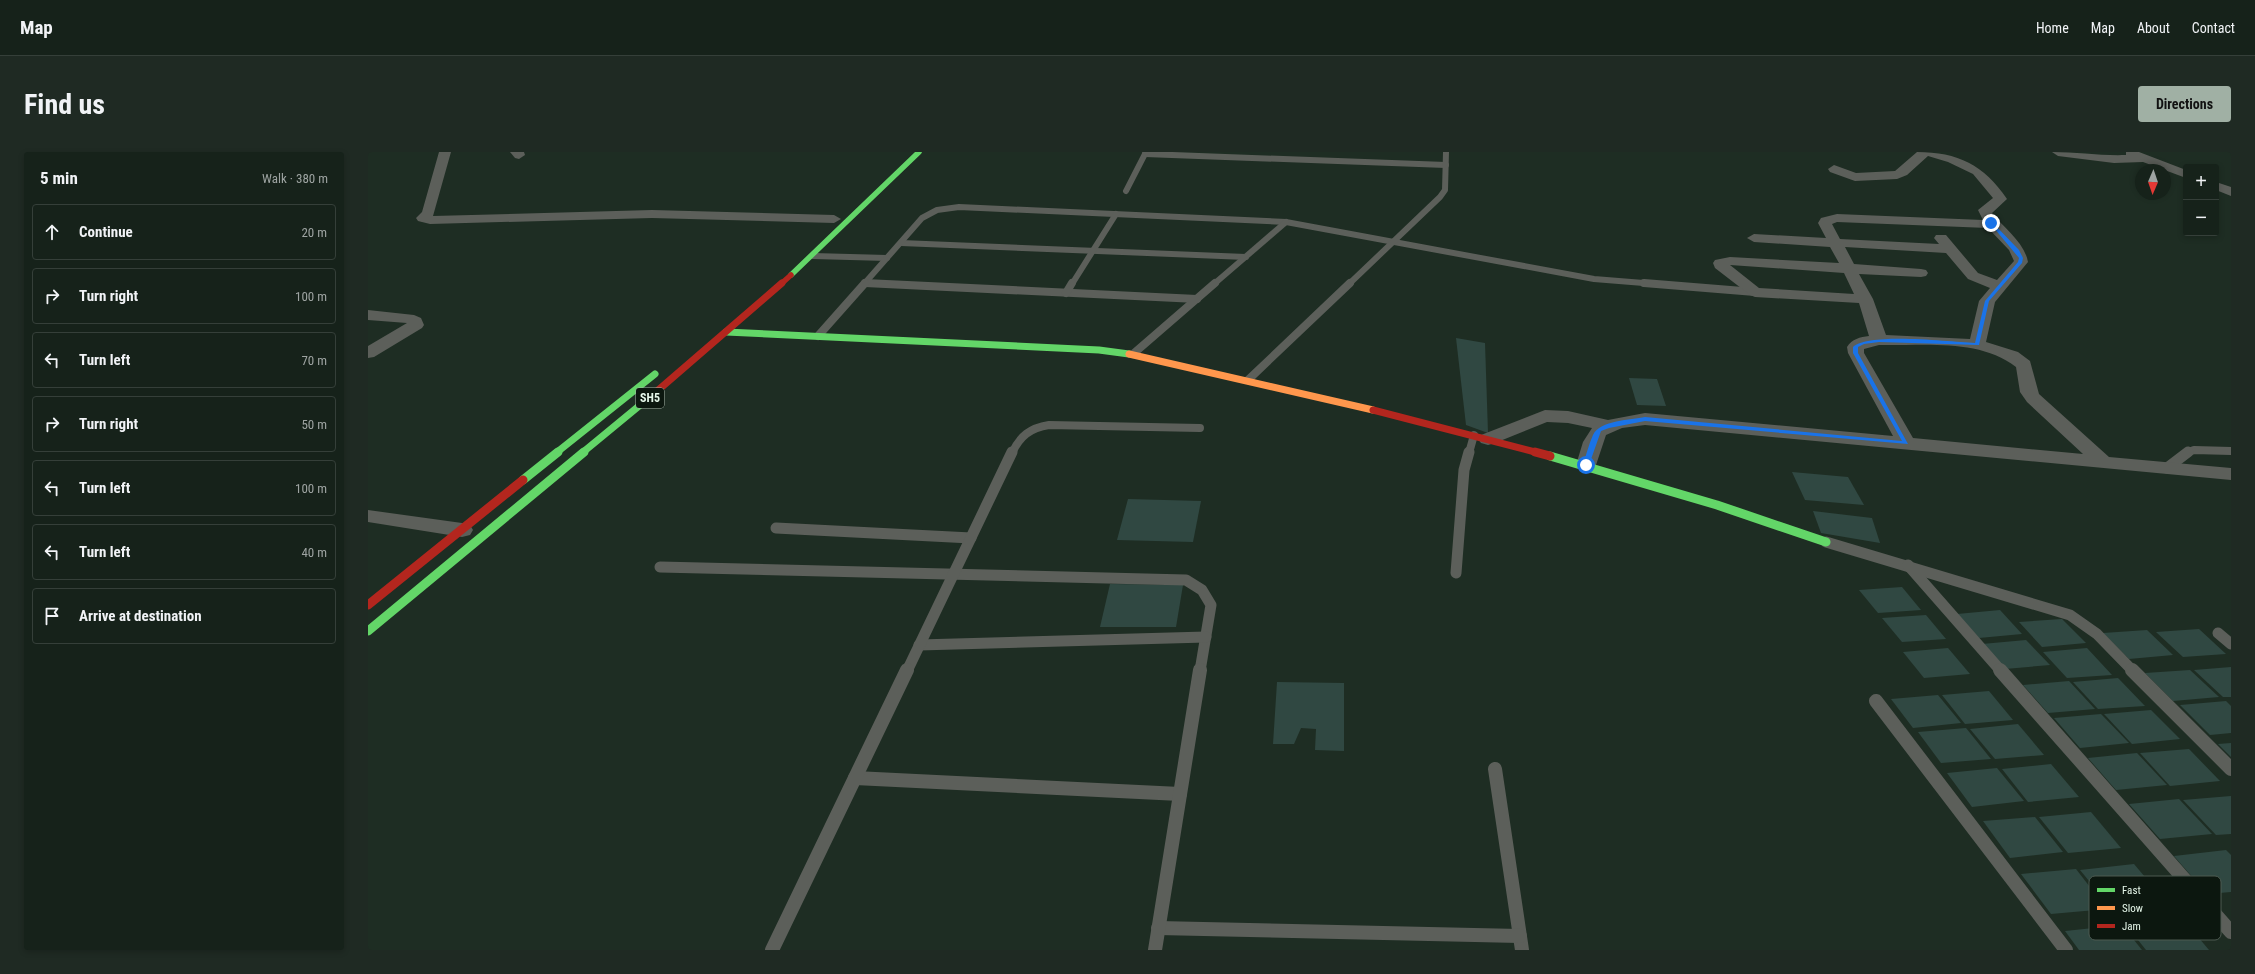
<!DOCTYPE html>
<meta charset="utf-8">
<style>
body{margin:0;font-family:"Roboto Condensed",sans-serif;background:#1f2a23;color:#f1f3f6}
.controls{position:absolute;right:12px;top:12px;display:grid;overflow:hidden;border-radius:4px;box-shadow:0 2px 6px #0003}
.controls button{width:36px;height:36px;display:grid;place-items:center;padding:0;border:0;border-bottom:1px solid #353f39;background:#16221a;color:#f1f3f6;font:20px sans-serif}
.compass{position:absolute;left:1767px;top:12px;width:36px;height:36px;border-radius:50%;background:#16221a;box-shadow:0 2px 6px #0003;rotate:182deg}
.stop{position:absolute;width:12px;height:12px;margin:-9px;border:3px solid #1a73e8;border-radius:50%;background:#fff}
.stop.end{background:#1a73e8;border-color:#fff;box-shadow:0 1px 4px #0008}
.list{margin:0;padding:0;list-style:none}
h2{display:flex;justify-content:space-between;align-items:center;height:52px;margin:0;padding:0 16px;font-size:17px}
h2 small{font-size:13px;font-weight:400;color:#9ea4a2}
.list li{display:grid;grid-template-columns:26px 1fr auto;gap:12px;align-items:center;box-sizing:border-box;height:56px;margin:0 8px 8px;padding:0 8px;border:1px solid #353f39;border-radius:4px}
.list b{display:block;font-size:15px;white-space:nowrap}
.list em{font-size:13px;font-style:normal;color:#9ea4a2}
.icon{flex:none;width:22px;height:22px;fill:none;stroke:currentColor;stroke-width:2;stroke-linecap:round;stroke-linejoin:round}
.map{position:relative;flex:none;width:1863px;height:798px;overflow:hidden;border-radius:4px}
header{display:flex;align-items:center;gap:24px;box-sizing:border-box;height:56px;padding:0 20px;background:#16221a;border-bottom:1px solid #353f39}
header strong{font-size:19px}
nav{display:flex;gap:22px;margin-inline-start:auto;font-size:14px}
.intro{display:flex;align-items:center;justify-content:space-between;box-sizing:border-box;height:96px;padding:0 24px}
h1{margin:0;font-size:28px}
.button{padding:10px 18px;border-radius:4px;background:#a0b0a4;color:#111;font-size:14px;font-weight:700}
main{display:flex;gap:24px;padding:0 24px}
aside{flex:1;background:#16221a;border-radius:4px;box-shadow:0 2px 6px #0003}
.map>svg:first-child{display:block}
.building{fill:#304842}
.lines{fill:none;stroke-linecap:round;stroke-linejoin:round}
.lane-far3{stroke:#5c5f5a;stroke-width:6}
.lane-far2{stroke:#5c5f5a;stroke-width:8}
.lane-far1{stroke:#5c5f5a;stroke-width:11}
.lane{stroke:#5c5f5a;stroke-width:14}
.street{fill:#5c5f5a;fill-rule:evenodd}
.fast-far2{stroke:#63d668;stroke-width:5.5}
.fast-far1{stroke:#63d668;stroke-width:7}
.fast{stroke:#63d668;stroke-width:9}
.slow{stroke:#ff974d;stroke-width:7}
.jam-far2{stroke:#b3261e;stroke-width:5.5}
.jam-far1{stroke:#b3261e;stroke-width:7}
.jam{stroke:#b3261e;stroke-width:9}
.route{fill:#1a73e8}
.labels{text-anchor:middle;stroke-width:3;stroke-linejoin:round;paint-order:stroke}
.shield{fill:#0c170f;stroke:#a5b4a8;stroke-width:1}
.shield-label{font-size:12px;font-weight:bold;fill:#e6f7ea}
.key{fill:#0c170f;stroke:#4d5a51;stroke-width:1}
.key-label{font-size:11px;fill:#e6f7ea}
</style>
<header>
<strong>Map</strong>
<nav><a>Home</a><a>Map</a><a>About</a><a>Contact</a></nav>
</header>
<div class="intro"><h1>Find us</h1><a class="button">Directions</a></div>
<main>
<aside>
<h2>5 min<small>Walk · 380 m</small></h2>
<ul class="list">
<li><svg class="icon" aria-label="ahead" viewBox="0 0 24 24"><path d="M12 20V5M6 11l6-6 6 6"/></svg><div><b>Continue</b></div><em>20 m</em></li>
<li><svg class="icon" aria-label="right" viewBox="0 0 24 24"><path d="M7 20v-9h11M14 6l5 5-5 5"/></svg><div><b>Turn right</b></div><em>100 m</em></li>
<li><svg class="icon" aria-label="left" viewBox="0 0 24 24"><path d="M17 20v-9H6M10 6l-5 5 5 5"/></svg><div><b>Turn left</b></div><em>70 m</em></li>
<li><svg class="icon" aria-label="right" viewBox="0 0 24 24"><path d="M7 20v-9h11M14 6l5 5-5 5"/></svg><div><b>Turn right</b></div><em>50 m</em></li>
<li><svg class="icon" aria-label="left" viewBox="0 0 24 24"><path d="M17 20v-9H6M10 6l-5 5 5 5"/></svg><div><b>Turn left</b></div><em>100 m</em></li>
<li><svg class="icon" aria-label="left" viewBox="0 0 24 24"><path d="M17 20v-9H6M10 6l-5 5 5 5"/></svg><div><b>Turn left</b></div><em>40 m</em></li>
<li><svg class="icon" aria-label="arrive" viewBox="0 0 24 24"><path d="M6 21V4h12l-3 4 3 4H6"/></svg><div><b>Arrive at destination</b></div></li>
</ul>
</aside>
<div class="map">
<svg width="1863" height="798" viewBox="0 0 1863 798">
<rect width="100%" height="100%" fill="#1e2d23"/>
<g class="building">
<path d="M1088,186l29,5 3,90 -22,-8z"/>
<path d="M1261,226l28,1 9,27 -29,-1z"/>
<path d="M1424,320l56,5 16,28 -59,-5z"/>
<path d="M760,347l73,2 -8,41 -76,-2z"/>
<path d="M1445,359l59,7 8,25 -59,-10z"/>
<path d="M742,432l73,1 -7,42h-76z"/>
<path d="M1534,435l19,23 -43,3 -19,-23z"/>
<path d="M1632,458l22,24 -43,4 -22,-24z"/>
<path d="M1558,463l20,24 -44,3 -20,-24z"/>
<path d="M1694,467l24,24 -44,4 -23,-25z"/>
<path d="M1831,477l27,25 -43,3 -27,-25z"/>
<path d="M1779,478l26,25 -44,4 -26,-26z"/>
<path d="M1658,488l24,25 -45,4 -23,-25z"/>
<path d="M1580,496l22,26 -46,4 -21,-26z"/>
<path d="M1719,496l25,27 -45,3 -24,-26z"/>
<path d="M1863,515v30h-8l-29,-27z"/>
<path d="M1822,518l29,27 -46,4 -28,-28z"/>
<path d="M1750,526l27,28 -47,3 -25,-27z"/>
<path d="M1701,529l26,28 -47,4 -25,-28z"/>
<path d="M909,530l67,1v68l-29,-1 1,-21 -15,-1 -7,16h-21z"/>
<path d="M1621,539l24,29 -48,4 -23,-29z"/>
<path d="M1570,543l23,28 -48,5 -22,-29z"/>
<path d="M1858,549l5,5v27l-21,2 -30,-30z"/>
<path d="M1783,558l29,29 -48,5 -28,-30z"/>
<path d="M1733,562l28,29 -49,5 -26,-30z"/>
<path d="M1650,572l26,31 -49,4 -25,-30z"/>
<path d="M1598,576l25,31 -50,4 -23,-31z"/>
<path d="M1863,591v14l-13,-13z"/>
<path d="M1821,597l31,32 -50,5 -30,-33z"/>
<path d="M1769,601l30,32 -51,5 -28,-32z"/>
<path d="M1683,612l28,33 -51,5 -26,-33z"/>
<path d="M1629,616l27,33 -52,6 -25,-34z"/>
<path d="M1863,644v38l-15,1 -33,-35z"/>
<path d="M1811,647l33,35 -52,5 -31,-35z"/>
<path d="M1723,660l30,36 -53,5 -29,-36z"/>
<path d="M1667,665l28,35 -53,6 -27,-37z"/>
<path d="M1858,698l5,5v37l-24,2 -33,-38z"/>
<path d="M1766,712l33,39 -55,6 -32,-39z"/>
<path d="M1708,717l31,40 -56,5 -30,-40z"/>
<path d="M1815,767l26,31h-63l-20,-25z"/>
<path d="M1754,773l20,25h-63l-14,-19z"/>
</g>
<g class="lines">
<g class="lane-far3">
<path d="M777,2l301,11"/>
<path d="M758,39l20,-39"/>
<path d="M533,91l345,14"/>
<path d="M445,104l74,2"/>
<path d="M497,131l21,1"/>
<path d="M496,132l58,-66 15,-8 22,-3 327,15 308,57 62,5"/>
<path d="M704,132l44,-70"/>
<path d="M846,132l72,-62"/>
<path d="M981,132l91,-87 5,-7 1,-38"/>
</g>
<g class="lane-far2">
<path d="M497,131l332,16"/>
<path d="M1276,131l111,9"/>
<path d="M698,141l6,-10"/>
<path d="M450,184l47,-53"/>
<path d="M765,202l82,-71"/>
<path d="M880,228l102,-97"/>
<path d="M644,301c8,-17 18,-25 37,-28l151,3"/>
<path d="M1101,301l5,-18"/>
<path d="M1818,301l8,-3 37,1"/>
</g>
<g class="lane-far1">
<path d="M1799,316l21,-16"/>
<path d="M408,376l195,10"/>
<path d="M1458,390l244,73 27,19 36,37"/>
<path d="M1540,413l93,106"/>
<path d="M292,415l526,13 16,10 9,15 -11,66"/>
<path d="M1088,421l8,-103 5,-18"/>
<path d="M1850,481l13,11"/>
<path d="M551,493l287,-8"/>
<path d="M539,519l105,-219"/>
</g>
<g class="lane">
<path d="M1632,518l231,262"/>
<path d="M1764,518l99,99"/>
<path d="M1508,549l190,249"/>
<path d="M1127,617l27,181"/>
<path d="M487,626l325,16"/>
<path d="M790,776l362,8"/>
<path d="M404,798l135,-280"/>
<path d="M787,798l45,-280"/>
</g>
<g class="street">
<path d="M71,0h12l-18,64 219,-6 182,5 7,4 -7,4 -182,-5 -222,6 -12,-3 -2,-3 6,-6z"/>
<path d="M142,0h14l1,3 -6,4 -4,-1z"/>
<path d="M1549,0c41,0 67,13 90,47l-15,14c11,14 33,30 36,49l-33,40 -9,40 32,10 12,9 9,33 70,63 122,11v12l-586,-55 -23,3 -16,7 -10,30 -3,4 -7,2 -7,-2 -3,-4 7,-23 9,-14 -24,-5 -21,-1 -52,21 -7,2 -7,-2 -3,-4 3,-4 64,-25 23,1 40,9 37,-7 248,23 -45,-83 -1,-6c5,-8 13,-10 22,-11l-10,-33 -104,-6 -5,-2 -35,-27 -2,-5 2,-3 15,-3 109,6 -9,-16 -76,-5 -7,-4 7,-4 72,4 -8,-15 3,-5 16,-4 146,6 -5,-10 15,-12 -20,-24 -25,-12 -20,-6 -21,19 -10,4 -42,2 -25,-9 -2,-3 6,-4 22,8 39,-2zM1469,70l151,6 21,22 5,11 -17,19 -19,-7 -32,-38h-10l-2,3 5,6 -99,-5 -8,-15zM1477,95l101,6 22,26 22,9 -11,13 -9,38 -84,-4 -13,-36 -14,-25 62,3 5,-1 2,-3 -2,-3 -5,-1 -67,-5zM1362,113l114,8 10,21 -95,-6zM1511,193c44,1 100,-7 137,22l4,25 7,10 56,52 -170,-16 -49,-85v-4z"/>
<path d="M1684,0c25,0 50,4 74,3v-3h13l47,18v8l-43,-16 -29,1 -56,-7z"/>
<path d="M1848,30l15,5v9l-15,-6z"/>
<path d="M0,158l46,5 7,3 3,7 -2,3 -48,29 -6,1v-12l39,-23 -39,-3z"/>
<path d="M0,358l94,13 8,2 3,5 -3,5 -8,2 -94,-15z"/>
</g>
<path class="fast-far2" d="M423,123l128,-123"/>
<g class="fast-far1">
<path d="M358,180l373,18 30,4"/>
<path d="M188,301l99,-79"/>
<path d="M214,301l74,-61"/>
</g>
<g class="fast">
<path d="M1182,304l167,49 109,37"/>
<path d="M155,328l35,-28"/>
<path d="M0,479l216,-179"/>
</g>
<path class="slow" d="M761,202l244,56"/>
<path class="jam-far2" d="M413,132l10,-9"/>
<g class="jam-far1">
<path d="M288,240l126,-109"/>
<path d="M1005,258l166,43"/>
</g>
<g class="jam">
<path d="M1167,300l15,4"/>
<path d="M0,453l155,-125"/>
</g>
</g>
<path class="route" d="M1621,70h3l27,28 4,8 -1,5 -33,38 -10,44 -100,-3 -15,2 -6,3v6l50,91 -263,-23 -36,7 -8,3 -12,34 -3,2 -3,-2c3,-10 6,-21 10,-30 7,-15 38,-15 52,-18l257,24 -49,-88v-6c17,-15 97,-5 122,-4l10,-42 33,-39 1,-4z"/>
<g class="labels">
<rect class="shield" x="268" y="236" width="28" height="20" rx="3"/>
<g class="shield-label">
<text x="282" y="250">SH5</text>
</g>
</g>
<rect x="1721" y="724" width="132" height="64" rx="6" class="key"/>
<rect x="1729" y="736" width="18" height="4" fill="#63d668"/>
<rect x="1729" y="754" width="18" height="4" fill="#ff974d"/>
<rect x="1729" y="772" width="18" height="4" fill="#b3261e"/>
<g class="key-label">
<text x="1754" y="742">Fast</text>
<text x="1754" y="760">Slow</text>
<text x="1754" y="778">Jam</text>
</g>
</svg>
<div class="controls">
<button>+</button>
<button>−</button>
</div>
<svg class="compass" viewBox="-18 -18 36 36"><path d="M0-13l5 13h-10z" fill="#e53935"/><path d="M0 13l5-13h-10z" fill="#9ea4a2"/></svg>
<div class="stop" style="left:1218px;top:313px"></div>
<div class="stop end" style="left:1623px;top:71px"></div>
</div>
</main>
